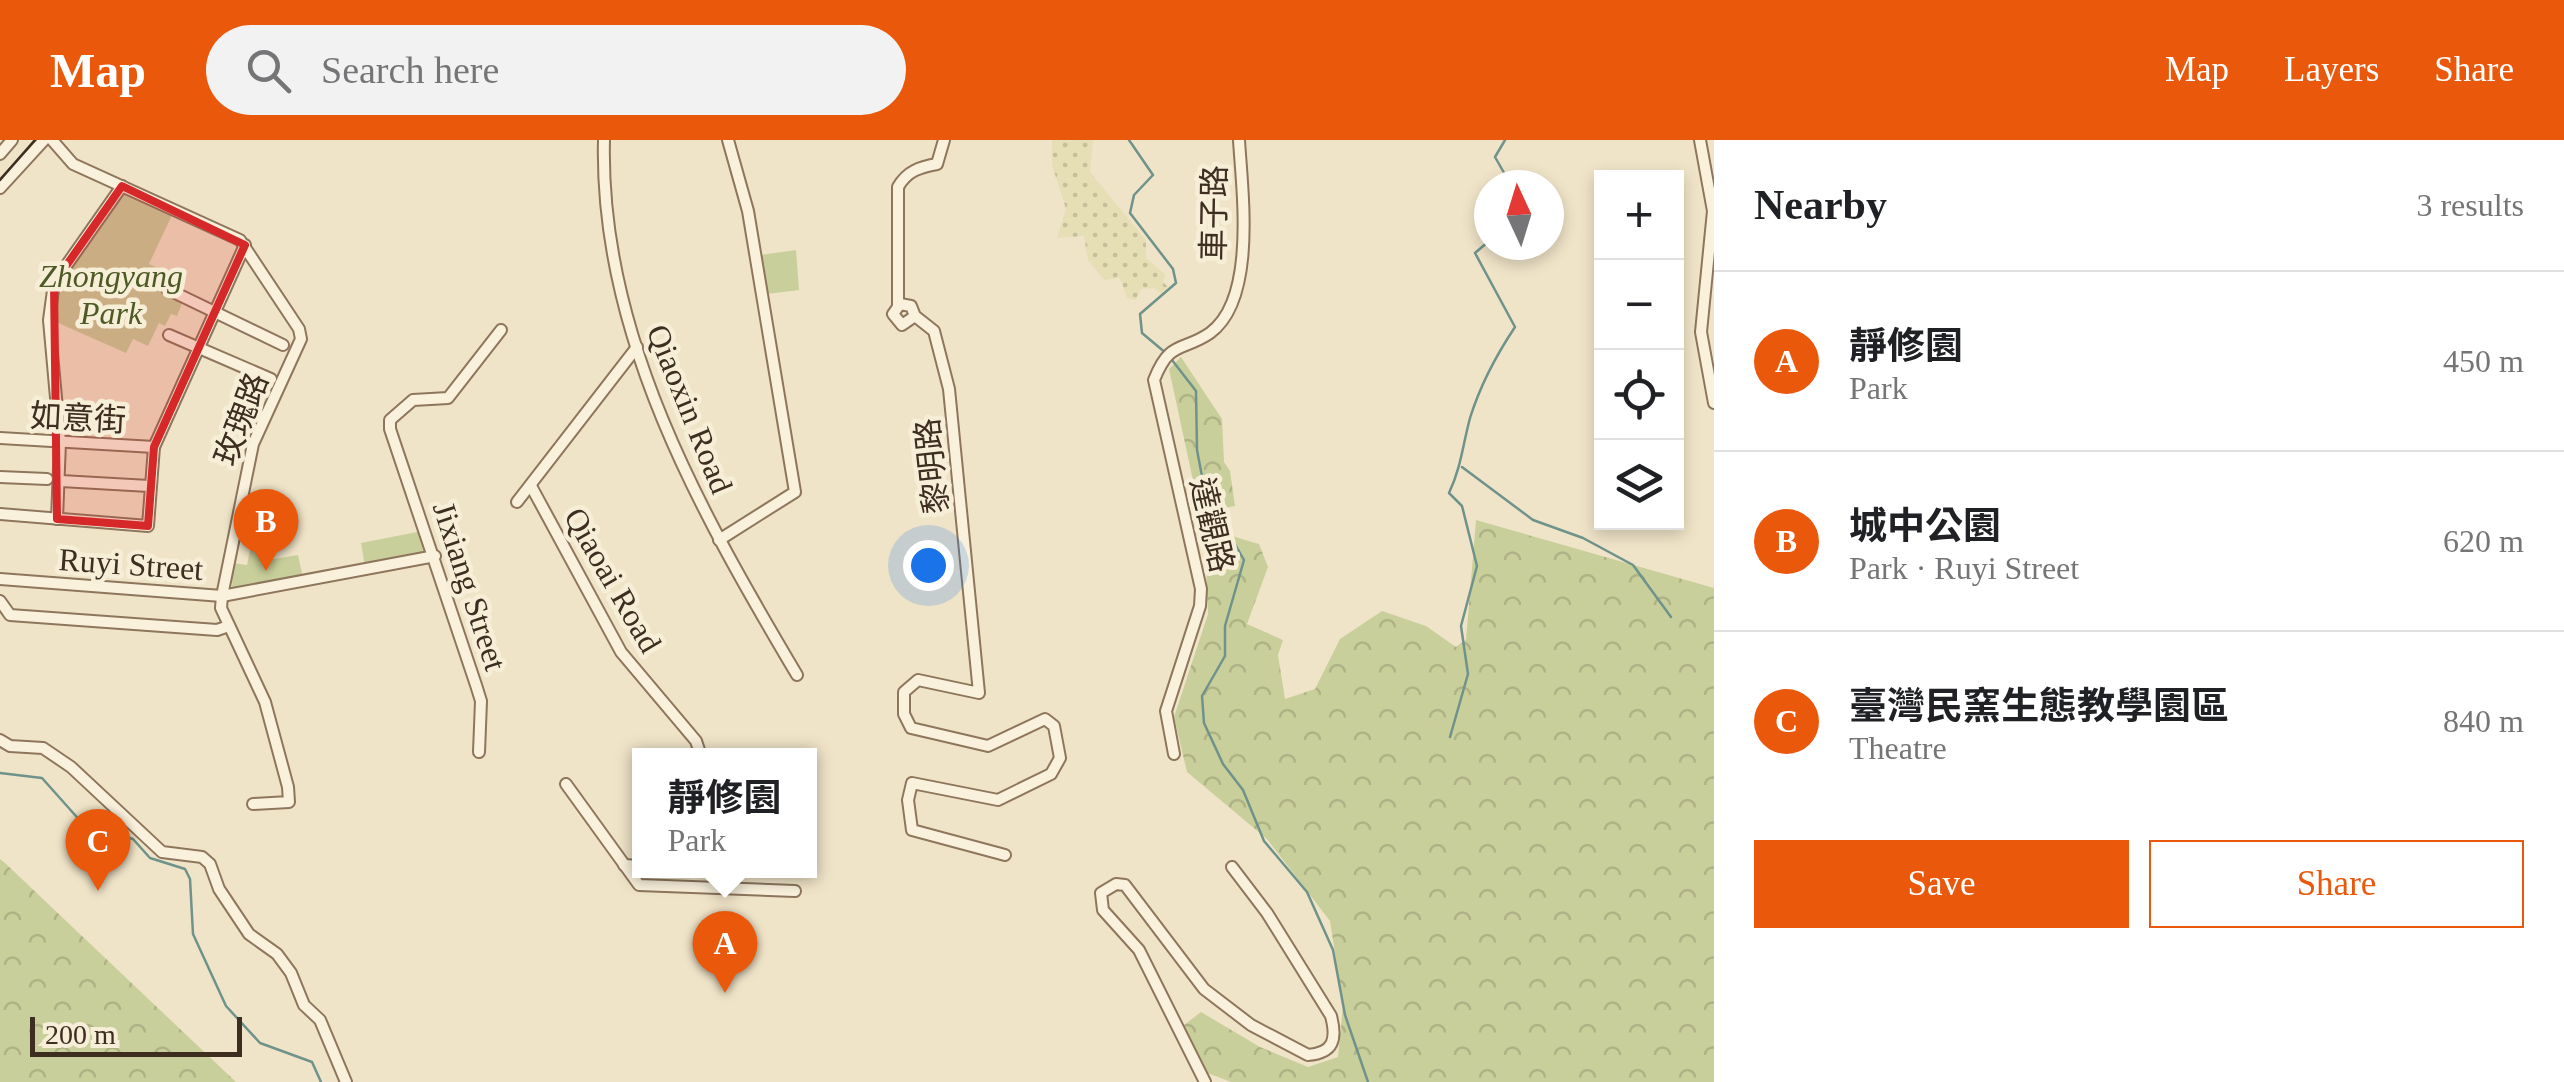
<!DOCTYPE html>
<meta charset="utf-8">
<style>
body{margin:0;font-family:"Times New Roman","Noto Sans TC",serif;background:#f2f2f2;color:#202124}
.controls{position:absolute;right:30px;top:30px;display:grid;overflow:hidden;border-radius:0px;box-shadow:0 5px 15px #0003}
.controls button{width:90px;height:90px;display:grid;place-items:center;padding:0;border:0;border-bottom:2px solid #e0e0e0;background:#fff;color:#202124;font:50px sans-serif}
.compass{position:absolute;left:1474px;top:30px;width:90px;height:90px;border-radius:50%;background:#fff;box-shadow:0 5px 15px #0003;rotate:356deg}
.scale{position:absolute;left:30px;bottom:25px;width:212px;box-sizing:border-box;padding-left:10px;border:5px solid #3d2e20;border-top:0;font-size:28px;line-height:35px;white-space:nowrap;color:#3d2e20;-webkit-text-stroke:8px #f7eed8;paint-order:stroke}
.you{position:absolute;left:928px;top:425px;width:35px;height:35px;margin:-25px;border:8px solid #fff;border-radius:50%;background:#1a73e8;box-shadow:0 0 0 15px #1a73e833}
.badge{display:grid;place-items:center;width:65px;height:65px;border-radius:50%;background:#ea580c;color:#fff;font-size:32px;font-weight:700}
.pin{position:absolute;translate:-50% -82px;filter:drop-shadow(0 2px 5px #0008)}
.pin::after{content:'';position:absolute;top:52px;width:35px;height:30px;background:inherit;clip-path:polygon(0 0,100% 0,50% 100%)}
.popup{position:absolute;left:632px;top:608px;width:185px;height:130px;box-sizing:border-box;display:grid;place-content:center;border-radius:0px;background:#fff;filter:drop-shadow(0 2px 8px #0005);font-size:32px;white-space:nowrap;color:#757577}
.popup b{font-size:38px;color:#202124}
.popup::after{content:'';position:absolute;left:50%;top:100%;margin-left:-20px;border:20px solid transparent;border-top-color:#fff}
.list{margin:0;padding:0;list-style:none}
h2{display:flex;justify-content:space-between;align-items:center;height:130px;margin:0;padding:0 40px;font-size:42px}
h2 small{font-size:32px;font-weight:400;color:#757577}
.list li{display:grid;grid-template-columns:65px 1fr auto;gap:30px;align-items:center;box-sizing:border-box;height:180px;padding:0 40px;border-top:2px solid #e0e0e0}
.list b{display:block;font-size:38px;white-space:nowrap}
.list p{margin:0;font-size:32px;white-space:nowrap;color:#757577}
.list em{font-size:32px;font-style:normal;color:#757577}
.actions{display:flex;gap:20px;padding:30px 40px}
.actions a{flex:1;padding:22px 0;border:2px solid #ea580c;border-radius:0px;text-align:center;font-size:35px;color:#ea580c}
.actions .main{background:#ea580c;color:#fff}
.icon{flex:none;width:55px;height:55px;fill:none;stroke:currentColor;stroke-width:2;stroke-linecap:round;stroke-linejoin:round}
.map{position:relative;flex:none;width:1714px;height:942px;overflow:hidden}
header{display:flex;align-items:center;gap:60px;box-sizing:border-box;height:140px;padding:0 50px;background:#ea580c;color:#fff}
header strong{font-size:48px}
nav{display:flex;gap:55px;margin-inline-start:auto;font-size:35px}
.search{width:700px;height:90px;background:#f2f2f2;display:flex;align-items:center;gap:25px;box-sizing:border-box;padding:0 35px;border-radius:55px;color:#757577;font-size:38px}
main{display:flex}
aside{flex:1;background:#fff}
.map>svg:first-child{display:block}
.farmland{fill:url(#farmland-dots)}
.forest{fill:url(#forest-crowns)}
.park{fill:#c9cf9b}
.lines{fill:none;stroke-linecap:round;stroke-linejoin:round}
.stream{stroke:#6f938a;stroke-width:2.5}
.minor-casing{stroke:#8d765c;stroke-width:14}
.minor{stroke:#faf1dc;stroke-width:10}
.tram{stroke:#3d2e20;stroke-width:2.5}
.marked{fill:#d62828;fill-opacity:0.2;stroke:#d62828;stroke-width:8;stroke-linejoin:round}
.labels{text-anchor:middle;stroke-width:9;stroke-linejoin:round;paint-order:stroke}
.street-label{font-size:32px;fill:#3d2e20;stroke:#f7eed8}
.park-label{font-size:32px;font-style:italic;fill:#4d5a26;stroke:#f7eed8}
</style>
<header>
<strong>Map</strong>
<div class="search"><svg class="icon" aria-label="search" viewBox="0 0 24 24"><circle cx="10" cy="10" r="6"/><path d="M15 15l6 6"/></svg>Search here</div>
<nav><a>Map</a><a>Layers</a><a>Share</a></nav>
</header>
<main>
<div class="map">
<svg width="1714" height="942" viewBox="0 0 1714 942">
<defs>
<pattern id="farmland-dots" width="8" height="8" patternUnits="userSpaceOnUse" patternTransform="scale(2.5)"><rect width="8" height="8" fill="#e6deb5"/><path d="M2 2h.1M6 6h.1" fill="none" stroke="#c6bf9b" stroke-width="1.8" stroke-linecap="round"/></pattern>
<pattern id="forest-crowns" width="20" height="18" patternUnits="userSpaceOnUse" patternTransform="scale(2.5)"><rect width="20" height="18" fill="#c9cf9b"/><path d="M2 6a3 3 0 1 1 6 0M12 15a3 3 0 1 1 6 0" fill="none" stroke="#aeb285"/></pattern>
</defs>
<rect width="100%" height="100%" fill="#f0e4c8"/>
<path class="farmland" d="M1052,0h41l-3,32 56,68v18l20,17 -3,7 5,5 -7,7 -7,-6 -13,1 -5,11 -9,-2 -7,-20 -16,2 -16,-20 -4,-24 -27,2 9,-29 -14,-44z"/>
<g class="forest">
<path d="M1181,217l41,62 2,43 6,9 5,35 -16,3 13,27 27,8 9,23 -21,57 36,16 -5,15 7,44 30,-10 25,-50 42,-28 44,15 30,21 10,-7 10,-120 238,68v494h-483l-26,-10 -21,-47 17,-13 59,35 48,20 30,-10 5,-52 -13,-84 -63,-82 -80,-67 -13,-55 34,-103 -3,-78 -36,-167z"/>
<path d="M0,719l5,4 231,219h-236z"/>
</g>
<g class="park">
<path d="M124,53l48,22 -23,49 23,10 -8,18 19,9 -6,15 -6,-2 -6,12 -6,-3 -11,23 -15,-7 -7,14 -70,-31c0,-46 36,-97 68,-129z"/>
<path d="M796,110l3,40 -32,4 -7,-39z"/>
<path d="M422,391l1,22 -58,14 -4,-24z"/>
<path d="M265,403l3,17 30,-5 5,23 -71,11 1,-26 14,2 4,-20z"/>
</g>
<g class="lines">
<g class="stream">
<path d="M1129,0l24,35 -19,20 -4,18 43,56 3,14 -36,31 2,19 25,21"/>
<path d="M1505,0l-10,17 16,28"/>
<path d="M1172,220l24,31 1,59 8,42 39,68 -19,66v30l-23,40 2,27 19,41 20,26 21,51 43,51 26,58 12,65 23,67"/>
<path d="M1462,327l71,53 50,18 50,27 38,52"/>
<path d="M1450,597l18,-63 -7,-48 16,-60 -15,-60 -13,-13c12,-25 14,-49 21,-75 10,-32 27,-64 45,-91l-40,-74 14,-12"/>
<path d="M0,633l42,5 41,46 50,15 17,19 35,11 5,10 3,55 33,72 34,37 52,19 9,20"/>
</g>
<g class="minor-casing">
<g id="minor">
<path d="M52,0l21,24 167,76 59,89 2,10 -48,105 -31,152 -1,12 44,94 23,85 1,15 -36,2"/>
<path d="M604,0c-5,194 97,373 193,535"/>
<path d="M1700,0l13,71 -12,121 13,71"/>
<path d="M0,14l12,-14"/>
<path d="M0,48l44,-48"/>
<path d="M167,149l116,56"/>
<path d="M898,166v-119c9,-16 22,-20 39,-23l7,-24"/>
<path d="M915,176l-13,9 -9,-11 7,-10 11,2 4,10 19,15 15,58 30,304 -61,-13 -14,12v22l7,14 77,18 57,-27 9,7 6,32 -9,16 -53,26 -86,-17 -4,17 4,30 93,25"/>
<path d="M169,195l102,44"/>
<path d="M0,298l154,9"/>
<path d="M0,337l47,2"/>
<path d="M61,341l88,5"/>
<path d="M531,346l90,166 75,89 5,15"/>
<path d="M517,362l120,-155"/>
<path d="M0,374l148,12 6,-79 91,-202"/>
<path d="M57,379l3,-77 -11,-122 5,-37 68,-97"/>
<path d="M719,400l76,-48 -47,-281 -20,-71"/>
<path d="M0,439l222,17 213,-40"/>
<path d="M0,461l10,14 207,15 12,-4"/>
<path d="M0,600l10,6 33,2 28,19 91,85 40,5 8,7 9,25 30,45 28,20 14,19 13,32 16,15 26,62"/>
<path d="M479,612l2,-51 -5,-16 -86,-256v-9l23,-20 35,-2 53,-68"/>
<path d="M1174,614l-8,-43 34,-105 1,-17 -47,-209c16,-41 29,-28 56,-47 47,-34 32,-142 29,-193"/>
<path d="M566,644l73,101 156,6"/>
<path d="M624,725l16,1"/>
<path d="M1205,942l-66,-132 -36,-40 -2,-17 15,-9 9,1 79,104 47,36 57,30c26,-2 29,-16 23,-39l-64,-103 -35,-46"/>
</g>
</g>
<use href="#minor" class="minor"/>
<path class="tram" d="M0,40l35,-40"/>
</g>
<path class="marked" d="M122,46l123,59 -91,202 -6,79 -91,-7 -3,-236z"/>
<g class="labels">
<g class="street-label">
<text transform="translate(1214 73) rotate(-89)" y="11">車子路</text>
<text transform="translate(690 269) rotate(68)" y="11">Qiaoxin Road</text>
<text transform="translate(78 278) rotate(3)" y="11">如意街</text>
<text transform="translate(241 279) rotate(-69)" y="11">玫瑰路</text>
<text transform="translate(932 326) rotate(-96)" y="11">黎明路</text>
<text transform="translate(1212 385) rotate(77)" y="11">達觀路</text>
<text transform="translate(131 424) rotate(4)" y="11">Ruyi Street</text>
<text transform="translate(613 440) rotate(60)" y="11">Qiaoai Road</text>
<text transform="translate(470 446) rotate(72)" y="11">Jixiang Street</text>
</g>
<g class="park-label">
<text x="111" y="147">Zhongyang<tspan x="111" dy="37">Park</tspan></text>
</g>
</g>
</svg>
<div class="controls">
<button>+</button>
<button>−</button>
<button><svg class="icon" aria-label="locate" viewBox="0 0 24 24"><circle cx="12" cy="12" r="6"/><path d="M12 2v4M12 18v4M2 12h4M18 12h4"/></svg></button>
<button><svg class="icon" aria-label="layers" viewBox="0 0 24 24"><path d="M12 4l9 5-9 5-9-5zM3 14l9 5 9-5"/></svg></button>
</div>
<svg class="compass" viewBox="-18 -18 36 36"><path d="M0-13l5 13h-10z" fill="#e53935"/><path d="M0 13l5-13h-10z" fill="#757577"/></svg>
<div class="scale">200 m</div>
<div class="you"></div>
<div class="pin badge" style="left:725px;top:853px">A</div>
<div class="popup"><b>靜修園</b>Park</div>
<div class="pin badge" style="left:266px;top:431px">B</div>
<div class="pin badge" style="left:98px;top:751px">C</div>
</div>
<aside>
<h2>Nearby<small>3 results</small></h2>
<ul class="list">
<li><span class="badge">A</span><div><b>靜修園</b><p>Park</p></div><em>450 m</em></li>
<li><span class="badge">B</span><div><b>城中公園</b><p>Park · Ruyi Street</p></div><em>620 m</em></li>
<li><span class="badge">C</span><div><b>臺灣民窯生態教學園區</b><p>Theatre</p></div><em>840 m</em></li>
</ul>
<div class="actions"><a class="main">Save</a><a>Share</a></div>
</aside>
</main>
